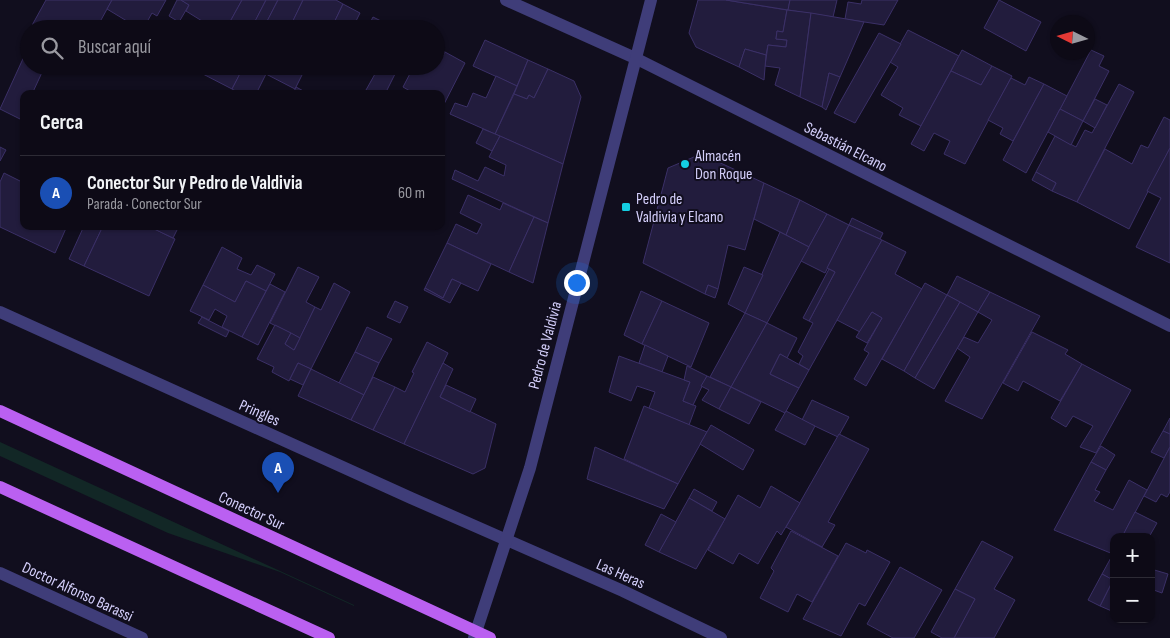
<!DOCTYPE html>
<html lang="es">
<meta charset="utf-8">
<style>
body{margin:0;font-family:"Sofia Sans Condensed",sans-serif;background:#1b1823;color:#f1f3f6}
.controls{position:absolute;right:15px;bottom:15px;display:grid;overflow:hidden;border-radius:10px;box-shadow:0 1px 4px #0004}
.controls button{width:45px;height:45px;display:grid;place-items:center;padding:0;border:0;border-bottom:1px solid #2d2b35;background:#0d0a16;color:#f1f3f6;font:25px sans-serif}
.compass{position:absolute;left:1050px;top:15px;width:45px;height:45px;border-radius:50%;background:#0d0a16;box-shadow:0 1px 4px #0004;rotate:275deg}
.you{position:absolute;left:576px;top:282px;width:18px;height:18px;margin:-12px;border:4px solid #fff;border-radius:50%;background:#1a73e8;box-shadow:0 0 0 8px #1a73e833}
.badge{display:grid;place-items:center;width:32px;height:32px;border-radius:50%;background:#d93025;color:#fff;font-size:16px;font-weight:700}
.pin{position:absolute;translate:-50% -41px;filter:drop-shadow(0 1px 2px #0008)}
.pin::after{content:'';position:absolute;top:26px;width:18px;height:15px;background:inherit;clip-path:polygon(0 0,100% 0,50% 100%)}
.list{margin:0;padding:0;list-style:none}
h2{display:flex;justify-content:space-between;align-items:center;height:65px;margin:0;padding:0 20px;font-size:21px}
h2 small{font-size:16px;font-weight:400;color:#9a9aa1}
.list li{display:grid;grid-template-columns:32px 1fr auto;gap:15px;align-items:center;box-sizing:border-box;height:75px;padding:0 20px;border-top:1px solid #2d2b35}
.list b{display:block;font-size:19px;white-space:nowrap}
.list p{margin:0;font-size:16px;white-space:nowrap;color:#9a9aa1}
.list em{font-size:16px;font-style:normal;color:#9a9aa1}
.icon{flex:none;width:28px;height:28px;fill:none;stroke:currentColor;stroke-width:2;stroke-linecap:round;stroke-linejoin:round}
.map{position:relative;flex:none;width:1170px;height:638px;overflow:hidden}
.search{position:absolute;background:#0d0a16;box-shadow:0 1px 4px #0004;left:20px;top:20px;width:425px;height:55px;display:flex;align-items:center;gap:12px;box-sizing:border-box;padding:0 18px;border-radius:28px;color:#9a9aa1;font-size:19px}
.panel{position:absolute;background:#0d0a16;box-shadow:0 1px 4px #0004;left:20px;top:90px;width:425px;height:140px;border-radius:10px}
.map>svg:first-child{display:block}
.green{fill:#122726}
.building{fill:#221c3d;stroke:#3b3067}
.lines{fill:none;stroke-linecap:round;stroke-linejoin:round}
.minor{stroke:#3f3d79;stroke-width:12}
.major{stroke:#ba60f1;stroke-width:12}
.poi-dot{fill:#14cee2;stroke:#110e1e;stroke-width:2}
.labels{text-anchor:middle;stroke-width:4;stroke-linejoin:round;paint-order:stroke}
.street-label{font-size:16px;fill:#d4cffb;stroke:#110e1e}
.poi-label{font-size:16px;fill:#d4cffb;stroke:#110e1e;text-anchor:start}
</style>
<div class="map">
<svg width="1170" height="638" viewBox="0 0 1170 638">
<rect width="100%" height="100%" fill="#110e1e"/>
<path class="green" d="M0,442l354,163v1l-74,-34 -112,-39 -168,-77z"/>
<g class="building">
<path d="M46,0h66l-16,29h-66z"/>
<path d="M112,0h54l-9,16 -5,-3 -9,16h-3l-33,-20z"/>
<path d="M177,0h4l8,5 -10,17 -10,-6z"/>
<path d="M181,0h61l-16,29h-28l4,-8 -16,-10 3,-6z"/>
<path d="M242,0h24l-15,29h-25z"/>
<path d="M266,0h12l-15,29h-12z"/>
<path d="M278,0h25l-14,29h-26z"/>
<path d="M303,0h33l7,4 -12,25h-37l-4,-2z"/>
<path d="M698,0h28l61,10 -4,22 -6,-1 -1,8 11,1 -1,7 -18,-2 -2,10 -21,-6 -6,18 -43,-20 -7,-14z"/>
<path d="M726,0h64l-2,10z"/>
<path d="M790,0h47l-4,17 -45,-7z"/>
<path d="M862,0h36l-14,25 -39,-6 3,-17 13,2z"/>
<path d="M999,0l42,22 -15,29 -42,-23z"/>
<path d="M343,4l17,9 -8,16h-21z"/>
<path d="M787,10l24,3 -11,84 -25,-12 5,-17 -15,-2 3,-21 18,2 1,-7 -11,-1 1,-8 6,1z"/>
<path d="M811,13l53,9 -24,55 -11,-4 -7,34 -22,-10z"/>
<path d="M373,17l24,12h-30z"/>
<path d="M908,30l51,26 -38,70 -22,-11 4,-7 -22,-13 17,-28 -8,-5z"/>
<path d="M29,32v19l-8,-4z"/>
<path d="M879,33l22,11 -46,79 -21,-10z"/>
<path d="M485,40l43,20 -11,26 -44,-20z"/>
<path d="M436,48l9,4 -5,9 -4,-2z"/>
<path d="M745,49l21,6 -2,25 -25,-13z"/>
<path d="M27,50l2,1v15h16l-13,28h-8v17l-4,8 -20,-10z"/>
<path d="M962,50l30,16 -11,19 -30,-14z"/>
<path d="M1091,50l13,6 -5,10 10,5 -26,50 -23,-12z"/>
<path d="M445,52l20,11 -24,47v-16h-26l-12,-7 11,-21h22v-7l4,2z"/>
<path d="M528,60l20,9 -14,29 -5,-3 -2,4 -13,-5z"/>
<path d="M205,66h39l-12,23 -31,-16z"/>
<path d="M244,66h26l-14,28h-15l-9,-5z"/>
<path d="M270,66h35l1,1 -11,22 -29,-15z"/>
<path d="M360,66h39l-14,28h-12l-7,-4 9,-16z"/>
<path d="M992,66l20,10 -47,88 -21,-10 6,-13 -16,-8 -10,18 -13,-7 40,-73 30,14z"/>
<path d="M548,69l26,12 7,16 -18,67 -68,-30 19,-40 13,5 2,-4 5,3z"/>
<path d="M829,73l11,4 -14,33 -4,-3z"/>
<path d="M496,76l21,10 -22,48 -45,-20 5,-11 12,4 6,-14 13,5z"/>
<path d="M1029,77l15,7 -31,57 -13,-7 3,-6 -15,-8 23,-42 14,7z"/>
<path d="M1044,84l23,12 -41,77 -23,-13z"/>
<path d="M1119,84l15,8 -57,110 -25,-11 4,-8 -20,-11 19,-36 21,11 9,-17 7,3z"/>
<path d="M296,87l13,7h-16z"/>
<path d="M1095,99l12,6 -12,23 -12,-7z"/>
<path d="M1060,109l23,12 -12,24 -23,-13z"/>
<path d="M1164,117l6,3v28l-41,81 -52,-27 28,-53 27,15 9,-19 7,3z"/>
<path d="M483,129l17,7 -8,15 -16,-8z"/>
<path d="M500,136l63,28 -15,59 -96,-44 3,-9 23,11 7,-14 19,9 2,-11 -17,-8z"/>
<path d="M0,147l6,3 -6,11z"/>
<path d="M1170,148v115l-34,-16 25,-49 -14,-7z"/>
<path d="M701,154l63,29 -19,67 -17,-5 -10,44 -10,-4 -3,9 -62,-31 25,-95z"/>
<path d="M1036,172l20,11 -4,8 -20,-11z"/>
<path d="M4,173l20,10v43h43l-12,27 -55,-26v-45z"/>
<path d="M764,183l36,17 -14,35 -32,-16z"/>
<path d="M468,195l32,15 3,-7 31,14 -25,55 -62,-29 9,-19 21,10 5,-10 -22,-11z"/>
<path d="M800,200l27,14 -18,33 -23,-12z"/>
<path d="M827,214l22,11 -24,48 -24,-12z"/>
<path d="M534,217l14,6 -15,60 -24,-11z"/>
<path d="M852,218l31,15 -3,6 -31,-14z"/>
<path d="M849,225l33,15 -73,130 -10,-6 4,-8 -5,-4 15,-29 -4,-2 26,-49 -8,-4z"/>
<path d="M84,226h19l-19,40 -15,-7z"/>
<path d="M103,226h45l27,13 -26,57 -65,-30z"/>
<path d="M148,226h31l-6,12z"/>
<path d="M780,232l29,15 -42,76 -22,-10z"/>
<path d="M882,240l24,12 -11,22 27,15 -56,97 -12,-7 15,-26 -5,-3 18,-32 -10,-6 -12,20 -23,-12z"/>
<path d="M447,243l44,21 -13,27 -26,-12 -9,19 -18,-10z"/>
<path d="M222,247l20,11 -5,11 14,6 6,-10 18,9 -9,17 -20,-10 -11,21 -32,-17z"/>
<path d="M298,267l21,10 -13,25 9,5 -15,31 -30,-15z"/>
<path d="M744,267l19,8 -18,38 -17,-9z"/>
<path d="M829,269l6,3 -26,49 -6,-3z"/>
<path d="M957,276l33,16 -12,20 -31,-17z"/>
<path d="M452,279l9,4 -11,20 -26,-13 1,-2 18,10z"/>
<path d="M246,281l20,10 -24,46 -20,-10 5,-11 -12,-7 -6,11 -19,-9 13,-26 32,17z"/>
<path d="M334,283l16,9 -39,77 -13,-6 -9,18 -17,-9 2,-5 -17,-8 18,-34 16,8 -6,11 9,6 21,-43 6,3z"/>
<path d="M925,283l22,12 -43,76 -22,-12z"/>
<path d="M270,284l15,8 -27,53 -16,-8z"/>
<path d="M708,285l10,4 -3,9 -10,-4z"/>
<path d="M641,291l21,10 -20,43 -18,-9z"/>
<path d="M990,292l50,24 -58,103 -37,-18 25,-44 -13,-9 7,-11 14,6 14,-23 -14,-8z"/>
<path d="M947,295l13,7 -45,76 -11,-7z"/>
<path d="M395,301l13,6 -8,16 -13,-6z"/>
<path d="M662,301l47,22 -18,44 -49,-23z"/>
<path d="M960,302l18,10 -44,77 -19,-11z"/>
<path d="M872,312l10,6 -15,25 -11,-6z"/>
<path d="M745,313l22,10 -36,64 -21,-10z"/>
<path d="M202,317l27,14 -3,6 -28,-14z"/>
<path d="M767,323l30,15 -10,20 -7,-4 -10,20 29,14 -14,25 -54,-26z"/>
<path d="M367,327l25,12 -13,24 -24,-11z"/>
<path d="M1032,332l36,18 -3,4 17,10 -22,37 -37,-20 -5,10 -15,-8z"/>
<path d="M291,333l9,5 -6,12 -9,-6z"/>
<path d="M427,342l21,11 -44,91 -31,-14 22,-43 10,5 9,-19 -2,-1z"/>
<path d="M645,345l23,11 -6,16 -23,-9z"/>
<path d="M355,352l24,11 -15,32 -25,-12z"/>
<path d="M780,354l29,16 -10,18 -29,-14z"/>
<path d="M619,356l71,26 -7,19 13,5 -7,19 -40,-17 6,-16 -18,-6 -6,15 -22,-9z"/>
<path d="M298,363l13,6 -8,16 -13,-6z"/>
<path d="M443,363l10,6 -13,28 56,27 -11,44 -12,6 -69,-30z"/>
<path d="M1082,364l49,26 -35,63 -16,-6 13,-21 -20,-10 -7,11 -15,-9z"/>
<path d="M687,366l20,10 -14,29 -10,-4 7,-19 -6,-2z"/>
<path d="M311,369l53,26 -13,25 -53,-24z"/>
<path d="M707,376l24,11 -12,22 -17,-9 7,-10 -8,-4z"/>
<path d="M373,377l22,10 -22,43 -22,-10z"/>
<path d="M446,385l30,14 -6,13 -30,-15z"/>
<path d="M731,387l30,15 -12,22 -30,-15z"/>
<path d="M812,400l37,17 -11,20 -36,-17z"/>
<path d="M644,406l63,26 -29,52 -54,-25z"/>
<path d="M786,411l29,15 -10,19 -30,-15z"/>
<path d="M1170,418v16l-7,-3z"/>
<path d="M711,425l43,25 -11,20 -43,-26z"/>
<path d="M1163,431l7,3v13l-6,11 -13,-6z"/>
<path d="M839,434l30,15 -41,73 7,3 -13,22 -36,-20z"/>
<path d="M1101,446l14,9 -9,15 -15,-8z"/>
<path d="M595,447l83,37 -14,25 -77,-30z"/>
<path d="M1170,447v45l-3,5 -6,-3 -5,8 -12,-6z"/>
<path d="M1091,462l15,8 -11,20 5,2 -6,9 19,9 16,-30 18,10 -25,47h-8l-1,17 -59,-24z"/>
<path d="M771,486l29,17 -19,32 -4,-4 -19,33 -19,-11 -6,11 -25,-14 30,-55 22,13z"/>
<path d="M694,489l23,13 -5,9 -23,-13z"/>
<path d="M689,498l36,21 -29,50 -37,-17z"/>
<path d="M1135,512l22,11 -8,14h-27z"/>
<path d="M661,514l15,8 -17,30 -14,-7z"/>
<path d="M791,531l47,25 -26,46 -15,-8 -9,18 -28,-14 14,-27 -3,-3z"/>
<path d="M982,541l31,16 -19,32 21,11 -21,38h-40l21,-39 -20,-10z"/>
<path d="M846,543l20,10 1,-3 23,12 -25,44 -6,-3 -18,33 -38,-17z"/>
<path d="M1113,554h1v58l-14,-6 13,-26 -11,-6z"/>
<path d="M900,567l42,23 -28,48h-21l-26,-14z"/>
<path d="M1151,569l17,5 -6,19 -11,-4z"/>
<path d="M1102,574l11,6 -13,26 -12,-6z"/>
<path d="M955,589l20,10 -21,39h-12l-11,-6z"/>
</g>
<g class="lines">
<g class="minor">
<path d="M506,0l129,58 535,268"/>
<path d="M0,312l411,186 212,93 98,47"/>
<path d="M0,573l142,65"/>
<path d="M474,638l56,-170 121,-468"/>
</g>
<g class="major">
<path d="M0,411l490,227"/>
<path d="M0,487l329,151"/>
</g>
</g>
<g class="poi-dot">
<circle cx="685" cy="164" r="5"/>
<rect x="621" y="202" width="10" height="10" rx="2.5"/>
</g>
<g class="labels">
<g class="street-label">
<text transform="translate(846 146) rotate(27)" y="6">Sebastián Elcano</text>
<text transform="translate(544 345) rotate(-75)" y="6">Pedro de Valdivia</text>
<text transform="translate(260 412) rotate(24)" y="6">Pringles</text>
<text transform="translate(252 510) rotate(25)" y="6">Conector Sur</text>
<text transform="translate(621 573) rotate(24)" y="6">Las Heras</text>
<text transform="translate(78 591) rotate(25)" y="6">Doctor Alfonso Barassi</text>
</g>
<g class="poi-label">
<text x="695" y="161">Almacén<tspan x="695" dy="18">Don Roque</tspan></text>
<text x="636" y="204">Pedro de<tspan x="636" dy="18">Valdivia y Elcano</tspan></text>
</g>
</g>
</svg>
<div class="controls">
<button>+</button>
<button>−</button>
</div>
<svg class="compass" viewBox="-18 -18 36 36"><path d="M0-13l5 13h-10z" fill="#e53935"/><path d="M0 13l5-13h-10z" fill="#9a9aa1"/></svg>
<div class="you"></div>
<div class="pin badge" style="left:278px;top:493px;background:#1a4fb4">A</div>
<div class="search"><svg class="icon" aria-label="search" viewBox="0 0 24 24"><circle cx="10" cy="10" r="6"/><path d="M15 15l6 6"/></svg>Buscar aquí</div>
<section class="panel">
<h2>Cerca<small></small></h2>
<ul class="list">
<li><span class="badge" style="background:#1a4fb4">A</span><div><b>Conector Sur y Pedro de Valdivia</b><p>Parada · Conector Sur</p></div><em>60 m</em></li>
</ul>
</section>
</div>
